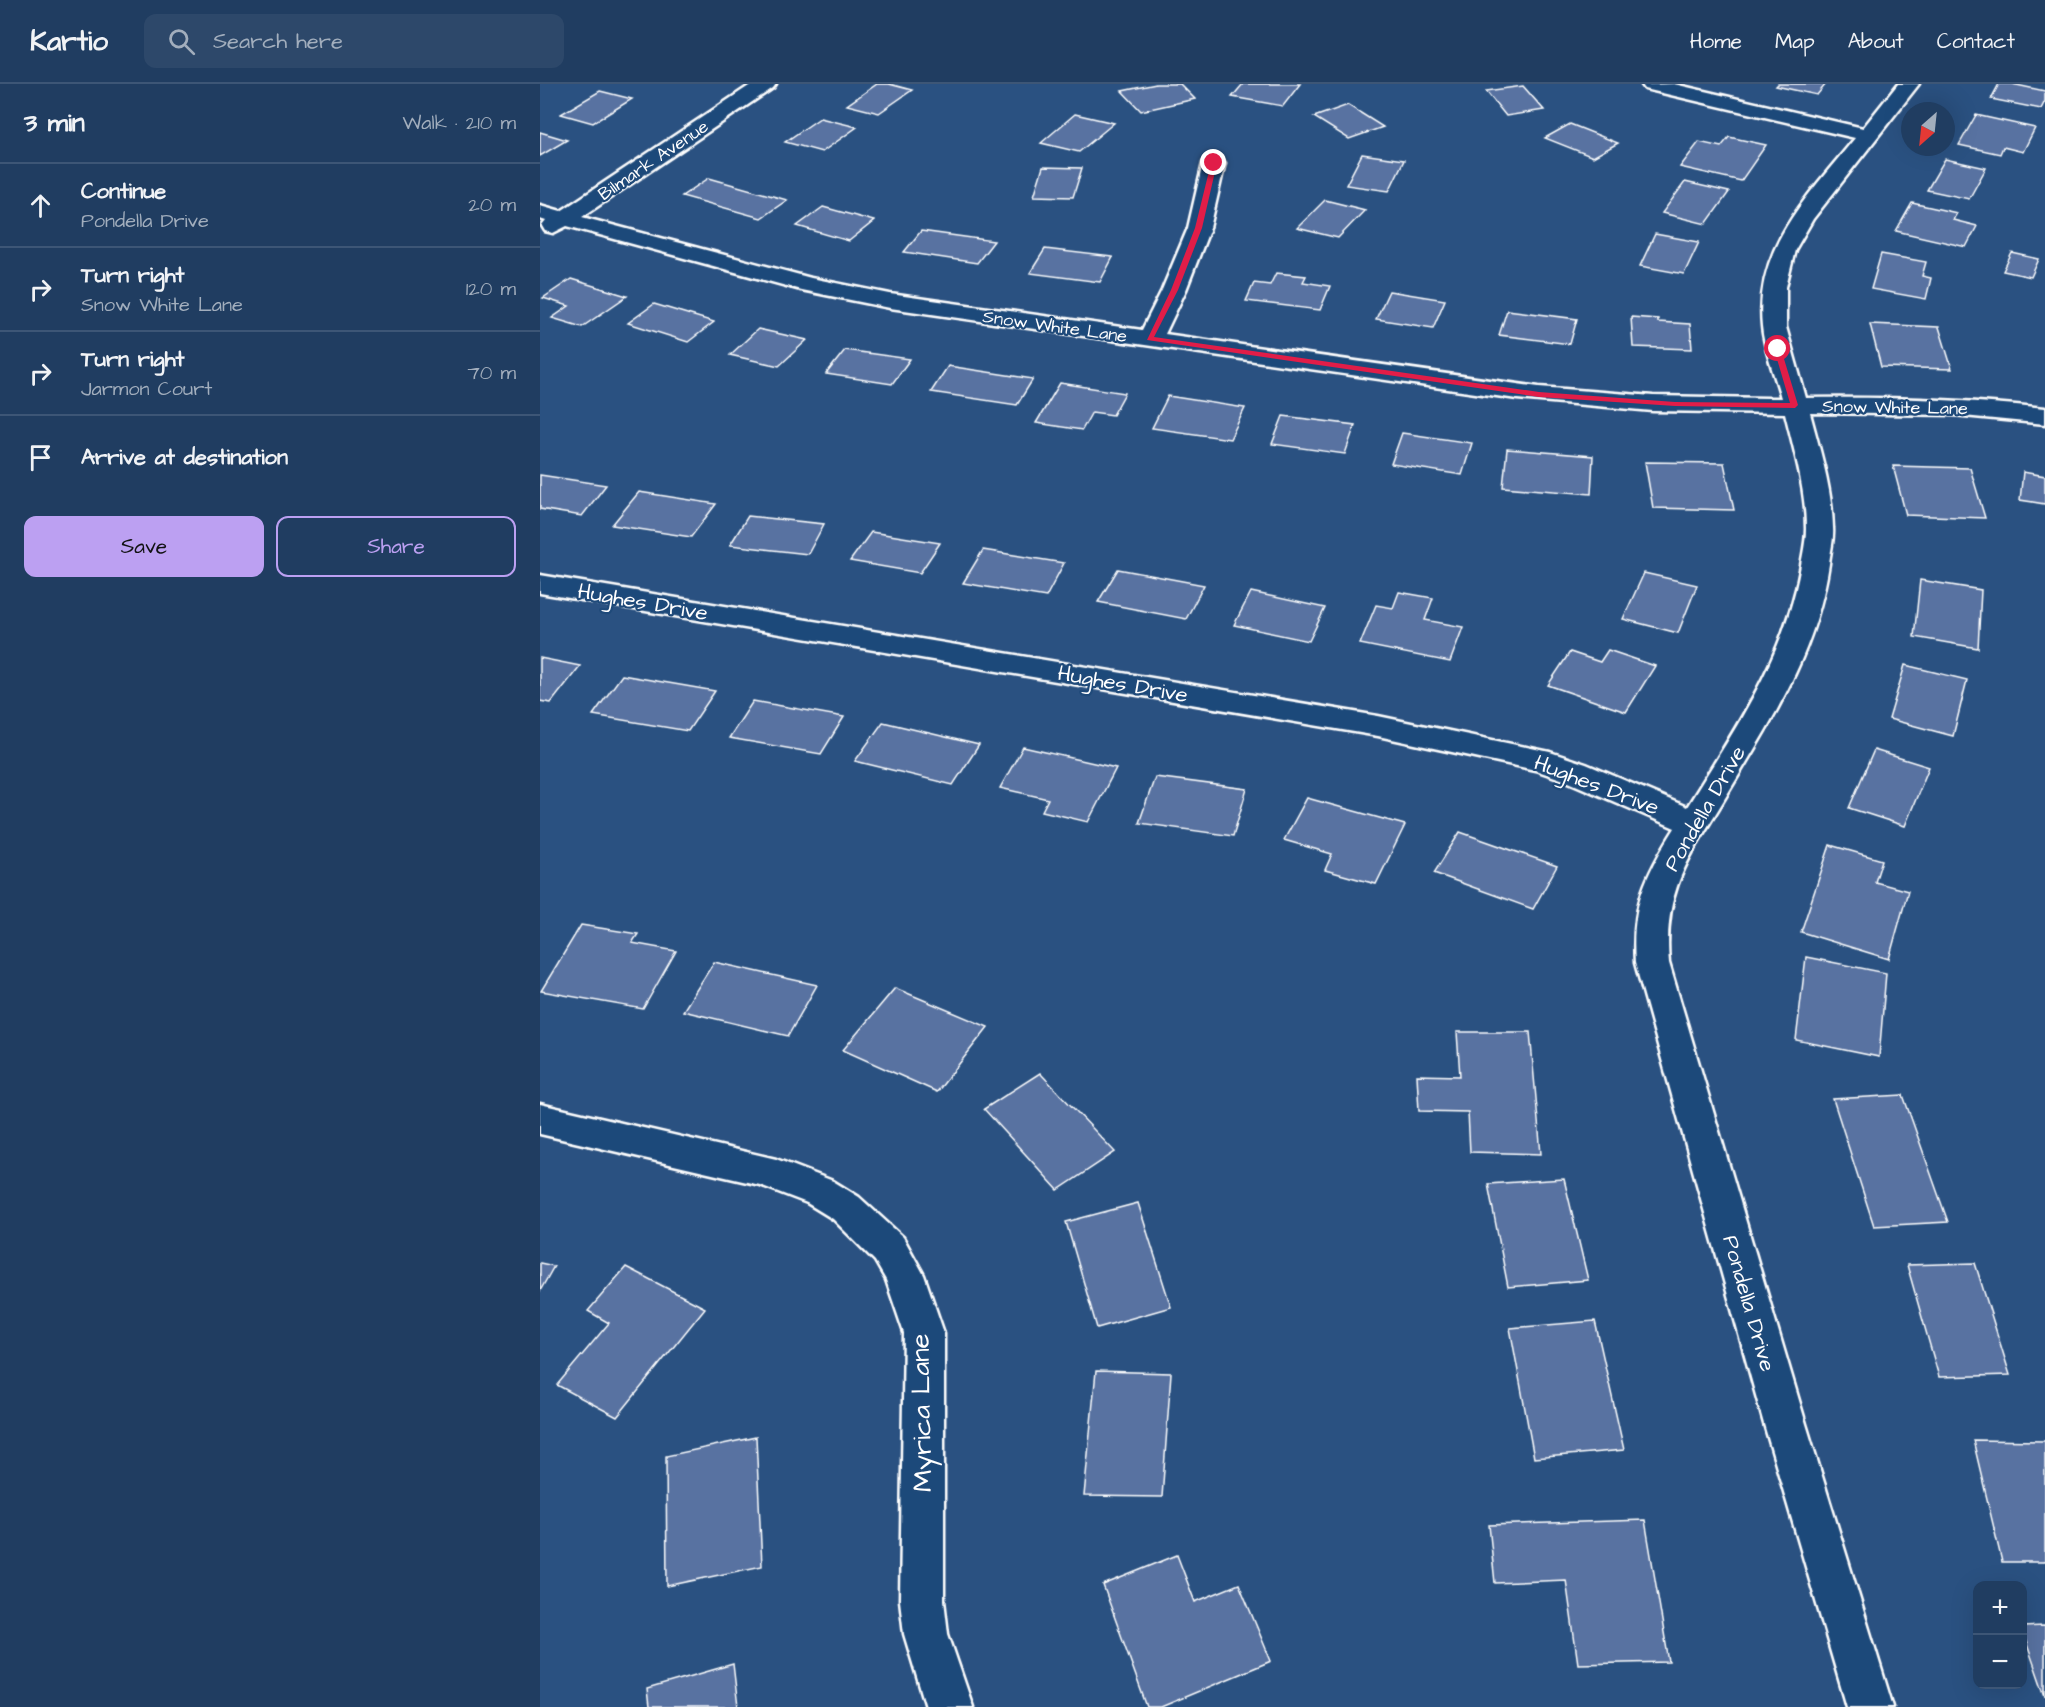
<!DOCTYPE html>
<meta charset="utf-8">
<style>
body{margin:0;font-family:"Architects Daughter",sans-serif;background:#2d486a;color:#f1f3f6}
.controls{position:absolute;right:18px;bottom:18px;display:grid;overflow:hidden;border-radius:12px;box-shadow:0 6px 24px #0002}
.controls button{width:54px;height:54px;display:grid;place-items:center;padding:0;border:0;border-bottom:2px solid #3d5676;background:#203d61;color:#f1f3f6;font:30px sans-serif}
.compass{position:absolute;left:1361px;top:18px;width:54px;height:54px;border-radius:50%;background:#203d61;box-shadow:0 6px 24px #0002;rotate:207deg}
.stop{position:absolute;width:18px;height:18px;margin:-14px;border:4px solid #e11d48;border-radius:50%;background:#fff}
.stop.end{background:#e11d48;border-color:#fff;box-shadow:0 2px 6px #0008}
.list{margin:0;padding:0;list-style:none}
h2{display:flex;justify-content:space-between;align-items:center;height:78px;margin:0;padding:0 24px;font-size:26px}
h2 small{font-size:20px;font-weight:400;color:#a2aebd}
.list li{display:grid;grid-template-columns:39px 1fr auto;gap:18px;align-items:center;box-sizing:border-box;height:84px;padding:0 24px;border-top:2px solid #3d5676}
.list b{display:block;font-size:22px;white-space:nowrap}
.list p{margin:0;font-size:20px;white-space:nowrap;color:#a2aebd}
.list em{font-size:20px;font-style:normal;color:#a2aebd}
.actions{display:flex;gap:12px;padding:18px 24px}
.actions a{flex:1;padding:14px 0;border:2px solid #bca0f2;border-radius:12px;text-align:center;font-size:21px;color:#bca0f2}
.actions .main{background:#bca0f2;color:#111}
.icon{flex:none;width:33px;height:33px;fill:none;stroke:currentColor;stroke-width:2;stroke-linecap:round;stroke-linejoin:round}
.map{position:relative;flex:none;width:1505px;height:1623px;overflow:hidden}
header{display:flex;align-items:center;gap:36px;box-sizing:border-box;height:84px;padding:0 30px;background:#203d61;border-bottom:2px solid #3d5676}
header strong{font-size:28px}
nav{display:flex;gap:33px;margin-inline-start:auto;font-size:21px}
.search{width:420px;height:54px;background:#2d486a;display:flex;align-items:center;gap:15px;box-sizing:border-box;padding:0 21px;border-radius:12px;color:#a2aebd;font-size:22px}
main{display:flex}
aside{flex:1;background:#203d61}
.map>svg:first-child{display:block}
.building{fill:#5872a1;stroke:#fff;stroke-width:1.5}
.lines{fill:none;stroke-linecap:round;stroke-linejoin:round}
.minor-casing{stroke:#fff;stroke-width:5}
.minor{fill:#1f4a7a;fill-rule:evenodd}
.route{fill:#e11d48}
.labels{text-anchor:middle;stroke-width:4.5;stroke-linejoin:round;paint-order:stroke}
.far-street-label{font-size:18px;fill:#fff;stroke:#1f4a7a}
.street-label{font-size:22px;fill:#fff;stroke:#1f4a7a}
.near-street-label{font-size:27px;fill:#fff;stroke:#1f4a7a}
</style>
<header>
<strong>Kartio</strong>
<div class="search"><svg class="icon" aria-label="search" viewBox="0 0 24 24"><circle cx="10" cy="10" r="6"/><path d="M15 15l6 6"/></svg>Search here</div>
<nav><a>Home</a><a>Map</a><a>About</a><a>Contact</a></nav>
</header>
<main>
<aside>
<h2>3 min<small>Walk · 210 m</small></h2>
<ul class="list">
<li><svg class="icon" aria-label="ahead" viewBox="0 0 24 24"><path d="M12 20V5M6 11l6-6 6 6"/></svg><div><b>Continue</b><p>Pondella Drive</p></div><em>20 m</em></li>
<li><svg class="icon" aria-label="right" viewBox="0 0 24 24"><path d="M7 20v-9h11M14 6l5 5-5 5"/></svg><div><b>Turn right</b><p>Snow White Lane</p></div><em>120 m</em></li>
<li><svg class="icon" aria-label="right" viewBox="0 0 24 24"><path d="M7 20v-9h11M14 6l5 5-5 5"/></svg><div><b>Turn right</b><p>Jarmon Court</p></div><em>70 m</em></li>
<li><svg class="icon" aria-label="arrive" viewBox="0 0 24 24"><path d="M6 21V4h12l-3 4 3 4H6"/></svg><div><b>Arrive at destination</b></div></li>
</ul>
<div class="actions"><a class="main">Save</a><a>Share</a></div>
</aside>
<div class="map">
<svg width="1505" height="1623" viewBox="0 0 1505 1623">
<rect width="100%" height="100%" fill="#2a5181"/>
<filter id="ink" filterUnits="userSpaceOnUse"><feTurbulence type="fractalNoise" baseFrequency=".0167" numOctaves="2"/><feDisplacementMap in="SourceGraphic" scale="12" xChannelSelector="R" yChannelSelector="G"/><feConvolveMatrix kernelMatrix="1 2 1 2 8 2 1 2 1" color-interpolation-filters="sRGB"/></filter>
<g filter="url(#ink)">
<g class="building">
<path d="M337,0h12l23,6 -33,23 -32,-8z"/>
<path d="M616,0h24l15,15 -54,12 -19,-20z"/>
<path d="M703,0h57l-17,22 -51,-9z"/>
<path d="M1238,0h48l-9,11 -41,-9z"/>
<path d="M1459,0h13l33,7v10l-4,8 -50,-10z"/>
<path d="M983,2l21,24 -38,6 -20,-25z"/>
<path d="M60,7l32,8 -39,24 -32,-9z"/>
<path d="M808,21l35,22 -34,12 -35,-22z"/>
<path d="M535,30l39,9 -35,29 -38,-9z"/>
<path d="M1436,31l59,13 -12,24 -20,-5 -3,7 -41,-9z"/>
<path d="M280,34l37,9 -35,25 -37,-10z"/>
<path d="M1030,40l48,19 -25,14 -48,-19z"/>
<path d="M0,48l27,8 -27,16z"/>
<path d="M1189,53l37,8 -25,36 -61,-14 19,-25 22,5z"/>
<path d="M822,70l42,6 -15,31 -43,-6z"/>
<path d="M1405,75l41,9 -17,31 -42,-9z"/>
<path d="M503,83l39,1 -9,29 -39,-1z"/>
<path d="M169,94l78,22 -26,18 -79,-22z"/>
<path d="M1145,98l44,10 -23,32 -44,-11z"/>
<path d="M785,116l40,10 -27,28 -41,-10z"/>
<path d="M1372,119l45,10 -4,7 24,6 -11,21 -70,-16z"/>
<path d="M283,123l51,14 -25,20 -52,-15z"/>
<path d="M381,147l73,10 -17,22 -73,-11z"/>
<path d="M1115,150l44,8 -15,32 -44,-8z"/>
<path d="M505,165l68,8 -13,25 -70,-9z"/>
<path d="M1472,169l27,6 -8,18 -28,-6z"/>
<path d="M1341,170l45,8 -4,14 9,2 -5,21 -55,-10z"/>
<path d="M736,189l30,3 -3,6 27,4 -10,24 -74,-9 8,-18 16,2z"/>
<path d="M31,195l56,17 -45,31 -30,-9 17,-12 -26,-8z"/>
<path d="M849,207l56,9 -12,28 -57,-9z"/>
<path d="M114,220l60,18 -26,20 -60,-19z"/>
<path d="M967,226l70,9 -7,25 -71,-9z"/>
<path d="M1091,233l27,2v3l32,2 2,25 -59,-2z"/>
<path d="M1330,240l69,3 13,42 -71,-2z"/>
<path d="M218,245l49,11 -28,26 -49,-11z"/>
<path d="M305,266l65,9 -18,25 -66,-10z"/>
<path d="M408,282l85,13 -16,26 -86,-13z"/>
<path d="M520,299l65,10 -12,22 -21,-3 -10,18 -46,-7z"/>
<path d="M628,312l77,12 -15,31 -78,-11z"/>
<path d="M743,332l72,9 -10,29 -73,-10z"/>
<path d="M862,349l70,10 -10,32 -71,-11z"/>
<path d="M967,365l86,7 -2,38 -88,-7z"/>
<path d="M1105,378l79,1 10,47 -81,-2z"/>
<path d="M1353,382l77,2 15,50 -79,-3z"/>
<path d="M1483,388l22,4v28l-25,-4z"/>
<path d="M0,391l66,10 -24,31 -42,-7z"/>
<path d="M99,408l77,12 -25,33 -79,-12z"/>
<path d="M208,432l76,8 -16,30 -78,-9z"/>
<path d="M331,448l69,11 -20,30 -70,-12z"/>
<path d="M443,466l81,13 -18,34 -83,-14z"/>
<path d="M578,485l86,16 -18,34 -88,-17z"/>
<path d="M1104,489l53,12 -19,48 -55,-14z"/>
<path d="M1380,496l61,10 -3,58 -64,-11z"/>
<path d="M711,508l74,16 -16,33 -75,-16z"/>
<path d="M859,508l34,6 -8,22 38,7 -13,35 -90,-18 16,-39 17,3z"/>
<path d="M1068,566l47,16 -29,46 -78,-27 22,-33 30,10z"/>
<path d="M0,574l40,8 -29,37 -11,-2z"/>
<path d="M1365,581l62,15 -14,56 -64,-17z"/>
<path d="M82,591l93,16 -27,40 -95,-16z"/>
<path d="M213,617l91,16 -23,37 -92,-16z"/>
<path d="M343,638l96,23 -26,40 -98,-24z"/>
<path d="M483,663l93,21 -28,54 -46,-11 6,-12 -48,-11z"/>
<path d="M1334,666l55,17 -24,59 -56,-18z"/>
<path d="M615,693l92,12 -14,47 -94,-13z"/>
<path d="M767,714l98,27 -29,59 -51,-14 7,-16 -48,-14z"/>
<path d="M920,748l97,34 -24,43 -99,-36z"/>
<path d="M1290,761l52,15 -7,22 33,9 -19,68 -88,-27z"/>
<path d="M41,841l57,9 -6,9 44,8 -33,58 -102,-18z"/>
<path d="M1266,873l80,16 -7,84 -83,-17z"/>
<path d="M174,878l103,23 -29,51 -105,-25z"/>
<path d="M355,904l93,39 -51,65 -94,-42z"/>
<path d="M917,948h73l11,122 -71,-2 -2,-40 -49,-1 -2,-36 43,1z"/>
<path d="M500,989l75,79 -57,38 -74,-81z"/>
<path d="M1363,1011l45,127 -74,4 -41,-127z"/>
<path d="M1024,1095l24,101 -80,7 -20,-103z"/>
<path d="M598,1119l33,104 -74,21 -31,-106z"/>
<path d="M0,1179l14,3 -14,25z"/>
<path d="M1435,1179l35,112 -71,2 -32,-112z"/>
<path d="M86,1183l79,41 -88,109 -60,-32 52,-62 -21,-12z"/>
<path d="M1055,1237l29,129 -90,8 -24,-130z"/>
<path d="M556,1287l75,2 -9,124 -78,-1z"/>
<path d="M216,1353l6,129 -95,20 -1,-130z"/>
<path d="M1433,1356l72,1v121h-43z"/>
<path d="M1105,1436l24,142 -91,2 -12,-84 -71,3 -6,-58z"/>
<path d="M637,1471l18,47 44,-18 32,77 -110,46h-14l-44,-122z"/>
<path d="M1505,1542v70l-23,-66v-3z"/>
<path d="M193,1580l5,43h-89l-2,-18z"/>
</g>
<g class="lines">
<g class="minor-casing">
<g id="minor">
<path d="M212,0h24l-3,4 -191,129 229,61 79,16 252,36 20,-40 26,-62 15,-65 3,-5 8,-1 8,1 3,5 -15,65 -24,62 -21,44 374,53 114,9 115,2h13c-6,-23 -17,-48 -19,-72 -8,-79 47,-131 93,-188l-210,-49 -3,-4 32,-1 189,44 35,-44h21l-106,135 -18,31 -9,37v40l20,71c80,-1 159,1 239,10v16l-92,-9 -143,-2c10,38 22,76 23,115 1,12 -3,25 -4,36 -14,93 -60,160 -107,239 -35,58 -59,89 -53,160l137,461 87,283h-46l-83,-283 -129,-461c-4,-58 10,-87 40,-135l-111,-48 -29,-10 -157,-34 -838,-143v-18l838,141 172,36 36,12 101,43c48,-78 98,-149 114,-242 2,-11 5,-24 5,-36 0,-39 -12,-79 -21,-116l-132,-2 -136,-12 -627,-91 -89,-18 -234,-64 -14,7 -8,-2 -3,-5 4,-5 -6,-2v-14l21,6z"/>
<path d="M0,1020l236,55 57,22 26,16 44,40 21,38 20,58v267l4,34 25,73h-47l-22,-73 -4,-34 4,-267 -18,-53 -11,-19 -42,-42 -26,-16 -47,-18 -220,-51z"/>
</g>
</g>
<use href="#minor" class="minor"/>
</g>
</g>
<path class="route" d="M674,77l3,2 -15,65 -24,62 -24,47 385,55 136,10 115,1 -16,-54 4,-3 3,3 17,56 -3,3 -120,-2 -136,-9 -392,-57 24,-50 24,-62 16,-65z"/>
<g class="labels">
<g class="far-street-label">
<text transform="translate(113 76) rotate(-34)" y="6">Bilmark Avenue</text>
<text transform="translate(515 242) rotate(8)" y="6">Snow White Lane</text>
<text transform="translate(1355 323) rotate(1)" y="6">Snow White Lane</text>
</g>
<g class="street-label">
<text transform="translate(103 517) rotate(10)" y="8">Hughes Drive</text>
<text transform="translate(583 599) rotate(10)" y="8">Hughes Drive</text>
<text transform="translate(1057 700) rotate(21)" y="8">Hughes Drive</text>
<text transform="translate(1164 724) rotate(-60)" y="8">Pondella Drive</text>
<text transform="translate(1210 1219) rotate(74)" y="8">Pondella Drive</text>
</g>
<g class="near-street-label">
<text transform="translate(381 1329) rotate(-91)" y="9">Myrica Lane</text>
</g>
</g>
</svg>
<div class="controls">
<button>+</button>
<button>−</button>
</div>
<svg class="compass" viewBox="-18 -18 36 36"><path d="M0-13l5 13h-10z" fill="#e53935"/><path d="M0 13l5-13h-10z" fill="#a2aebd"/></svg>
<div class="stop" style="left:1238px;top:265px"></div>
<div class="stop end" style="left:674px;top:79px"></div>
</div>
</main>
